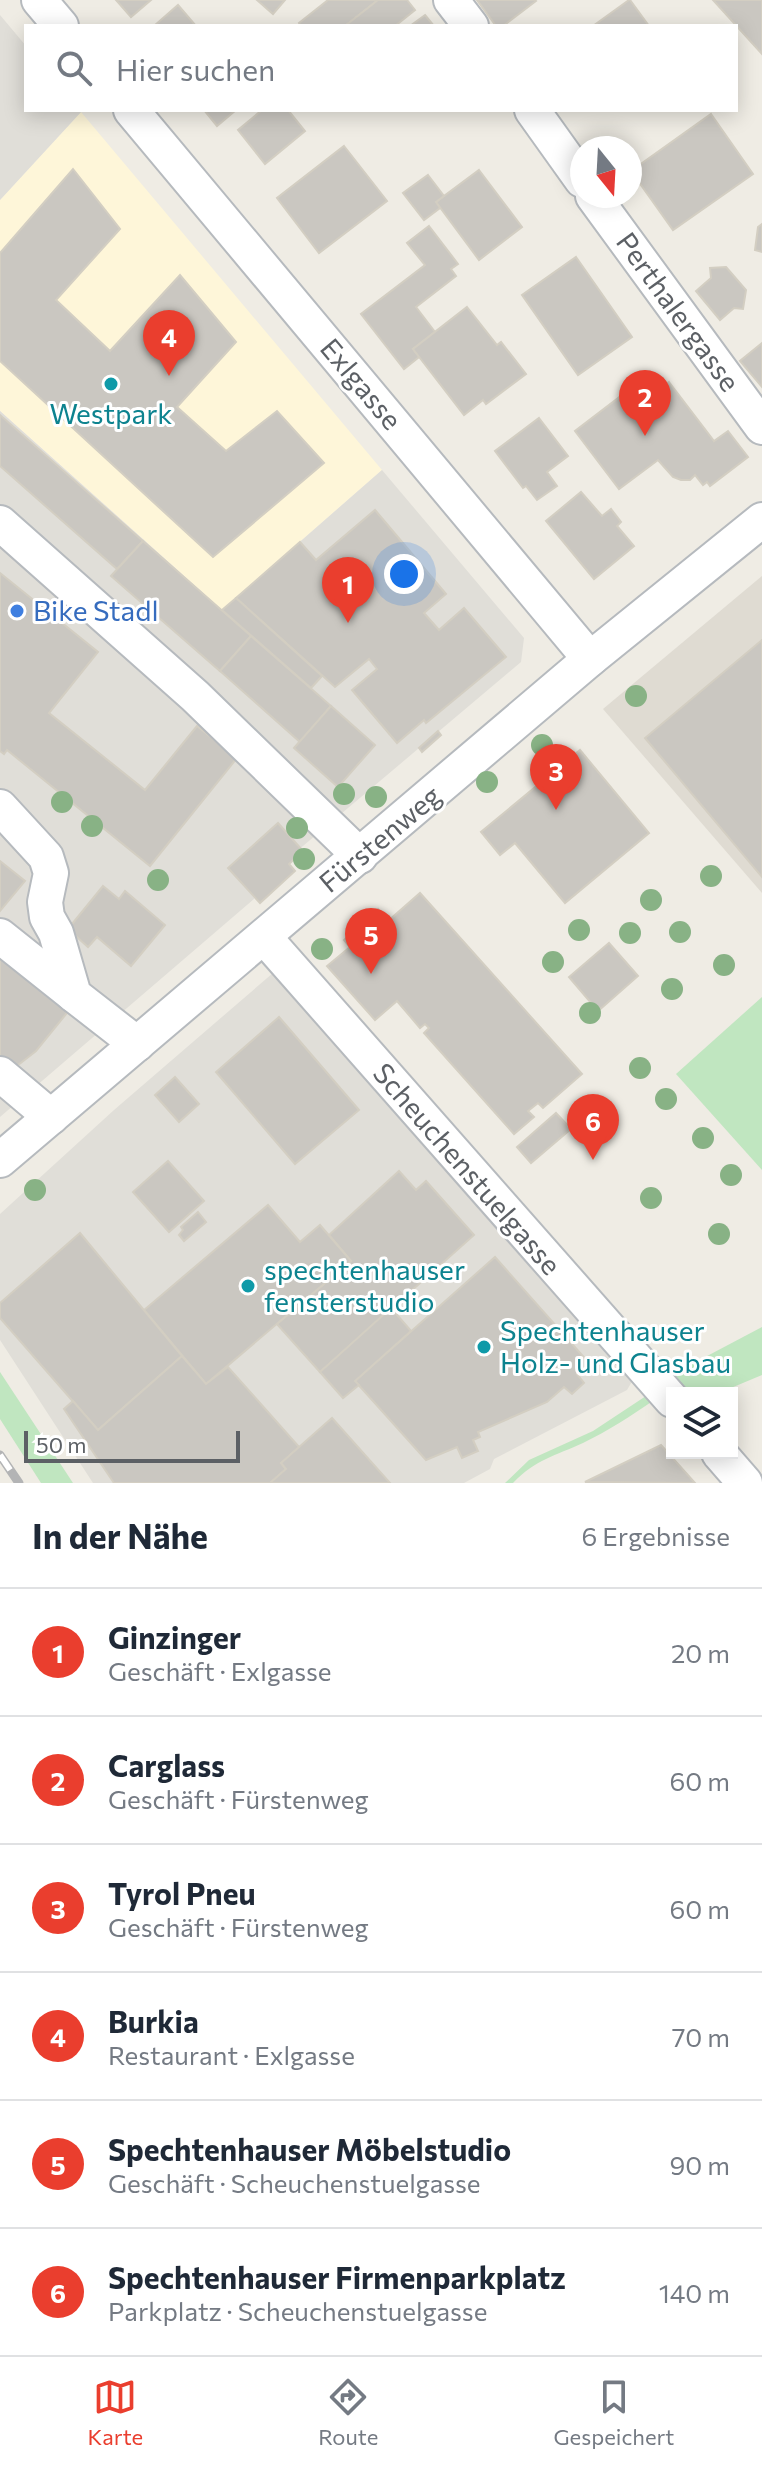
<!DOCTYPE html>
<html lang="de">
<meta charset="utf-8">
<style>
body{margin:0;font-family:Commissioner,sans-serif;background:#f2f2f3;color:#1f2937}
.controls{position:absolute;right:24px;bottom:24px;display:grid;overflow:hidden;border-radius:0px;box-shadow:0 4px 20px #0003}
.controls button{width:72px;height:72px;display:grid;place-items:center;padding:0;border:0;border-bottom:2px solid #e0e1e3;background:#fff;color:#1f2937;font:40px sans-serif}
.compass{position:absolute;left:570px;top:136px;width:72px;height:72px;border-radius:50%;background:#fff;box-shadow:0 4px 20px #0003;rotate:162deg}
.scale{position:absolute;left:24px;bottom:20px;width:216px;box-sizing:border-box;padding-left:8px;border:4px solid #5c6065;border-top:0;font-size:22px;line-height:28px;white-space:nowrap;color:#5c6065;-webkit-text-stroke:6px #fff;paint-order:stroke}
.you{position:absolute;left:404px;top:574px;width:28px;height:28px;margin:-20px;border:6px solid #fff;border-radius:50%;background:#1a73e8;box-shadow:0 0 0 12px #1a73e833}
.badge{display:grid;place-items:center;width:52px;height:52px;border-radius:50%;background:#ea3e2e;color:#fff;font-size:26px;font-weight:700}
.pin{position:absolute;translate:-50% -66px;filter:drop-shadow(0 2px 4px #0008)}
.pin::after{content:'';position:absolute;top:42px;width:28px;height:24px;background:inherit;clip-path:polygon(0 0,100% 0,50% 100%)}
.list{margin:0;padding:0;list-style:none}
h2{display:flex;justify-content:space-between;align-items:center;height:104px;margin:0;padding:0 32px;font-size:34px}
h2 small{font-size:26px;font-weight:400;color:#747a83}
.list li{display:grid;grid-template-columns:52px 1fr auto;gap:24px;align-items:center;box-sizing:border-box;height:128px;padding:0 32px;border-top:2px solid #e0e1e3}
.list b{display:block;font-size:30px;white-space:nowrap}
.list p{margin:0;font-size:26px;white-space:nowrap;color:#747a83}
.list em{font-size:26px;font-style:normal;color:#747a83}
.icon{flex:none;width:44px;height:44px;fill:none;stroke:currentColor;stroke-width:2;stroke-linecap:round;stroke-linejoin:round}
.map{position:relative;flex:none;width:762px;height:1483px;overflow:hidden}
.search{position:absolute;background:#fff;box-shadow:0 4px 20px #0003;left:24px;right:24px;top:24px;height:88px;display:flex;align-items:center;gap:20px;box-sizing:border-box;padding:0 28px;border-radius:0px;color:#747a83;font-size:30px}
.sheet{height:872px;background:#fff}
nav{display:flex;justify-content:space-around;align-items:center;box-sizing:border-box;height:112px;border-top:2px solid #e0e1e3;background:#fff;font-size:22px;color:#747a83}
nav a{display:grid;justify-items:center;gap:4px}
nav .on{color:#ea3e2e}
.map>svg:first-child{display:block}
.commercial{fill:#fef6d9}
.industrial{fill:#e0ded8}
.education{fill:#dfdbd2}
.green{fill:#c0e6c0}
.building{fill:#cac7c1;stroke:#d3cec2;stroke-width:2}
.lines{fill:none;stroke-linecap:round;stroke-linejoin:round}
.minor-casing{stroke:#b6babe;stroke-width:38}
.minor{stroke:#fff;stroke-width:34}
.rail-casing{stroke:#b3b4b5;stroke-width:9}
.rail{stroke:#fff;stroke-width:6;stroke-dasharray:18;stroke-linecap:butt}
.tree{fill:#88b285}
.culture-dot{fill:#0f9aa8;stroke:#fff;stroke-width:3}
.shop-dot{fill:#3f7fe0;stroke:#fff;stroke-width:3}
.labels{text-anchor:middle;stroke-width:6;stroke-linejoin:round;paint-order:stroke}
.street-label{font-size:28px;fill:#5c6065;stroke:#fff}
.culture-label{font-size:28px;fill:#0d838f;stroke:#fff;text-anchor:start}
.shop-label{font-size:28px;fill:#366cbe;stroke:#fff;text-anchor:start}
</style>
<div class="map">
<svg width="762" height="1483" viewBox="0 0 762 1483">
<rect width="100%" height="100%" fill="#efece4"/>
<path class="commercial" d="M81,112l301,358 -160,140 -222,-199v-211z"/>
<g class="industrial">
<path d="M0,15l26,31v64h53l2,2 -81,88z"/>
<path d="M0,411l222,199 160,-140 142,168 -3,24 -237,200 5,7 -289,248z"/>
<path d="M273,973l361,405 -7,12 -133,69 -4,10 -26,14h-371l-93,-143v-126l114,-104z"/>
</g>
<path class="education" d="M762,576v317l-159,-184z"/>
<g class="green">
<path d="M762,997v173l-86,-96z"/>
<path d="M762,1327v48l-43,18h-47l-16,-10z"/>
<path d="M0,1372l73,111h-32l-41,-64z"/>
<path d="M649,1394l5,6c-23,16 -46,31 -71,43 -28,13 -47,16 -70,40h-8l24,-23 64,-29z"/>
</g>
<g class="building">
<path d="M116,0h35l-20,17z"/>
<path d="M257,0h28l-12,14z"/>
<path d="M328,0h50l-33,26h-44l-2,-3z"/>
<path d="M378,0h29l8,10 -20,16h-50z"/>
<path d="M477,0h58l1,1 -33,25h-7z"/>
<path d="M630,0l19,26h-56l36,-26z"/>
<path d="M713,0h49v54z"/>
<path d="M178,5l18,21h-42z"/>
<path d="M425,15l9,11h-24z"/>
<path d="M204,110h32l-19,16z"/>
<path d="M262,110h26l17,21 -40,33 -27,-34z"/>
<path d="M711,114l42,60 -80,56 -42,-59z"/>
<path d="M344,146l43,55 -68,52 -42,-55z"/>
<path d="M73,169l47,60 -64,71 54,51 70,-76 56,67 -59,65 49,44 51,-40 47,52 -111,94 -213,-196v-108z"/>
<path d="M479,170l43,57 -43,33 -43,-58z"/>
<path d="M428,175l16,21 -8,6 4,6 -16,12 -21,-27z"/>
<path d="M762,224v28l-7,-2 3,-23z"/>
<path d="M429,226l29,38 -7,5 5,7 -40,31 19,25 -22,17 6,8 -15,12 -43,-55 64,-49 -18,-22z"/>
<path d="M576,257l56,80 -54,38 -56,-80z"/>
<path d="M726,267l20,23 -3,19 -9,-1 -14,12 -24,-29 15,-13 -1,-10z"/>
<path d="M467,307l30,38 4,-3 25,32 -40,30 -3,-4 -19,15 -51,-66z"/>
<path d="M762,343v44l-22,-26z"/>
<path d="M669,382l45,59 14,-10 20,26 -38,29 -3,-4 -4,3 -8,-10 -5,5h-9l-8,-3 -15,-17 -39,29 -44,-58 55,-42 11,14z"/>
<path d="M0,415l143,126 -26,28 -117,-103z"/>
<path d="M539,418l29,38 -21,16 10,14 -20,14 -11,-14 -3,2 -28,-37z"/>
<path d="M581,492l21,24 9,-7 10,13 -4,4 17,20 -40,33 -48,-58z"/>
<path d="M375,510l71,84 -22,19 15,17 25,-22 42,49 -80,66 -2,-3 -27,23 -45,-53 25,-21 -8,-10 -34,28 -99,-89 64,-56 16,18z"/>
<path d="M143,541l108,95 -31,35 -109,-95z"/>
<path d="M0,573l98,79 -49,61 96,77 52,-64 40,32 -87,108 -143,-116 -3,4 -4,-3z"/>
<path d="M236,598l86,78 -11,12 -89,-78z"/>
<path d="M251,636l80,70 -31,36 -80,-71z"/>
<path d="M762,640v237l-117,-139z"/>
<path d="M331,706l44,39 -37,42 -44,-39z"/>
<path d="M438,731l3,4 -19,17 -3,-4z"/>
<path d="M580,750l69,83 -84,70 -50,-60 -15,12 -19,-23z"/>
<path d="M278,823l25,28 -14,13 6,7 -35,32 -32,-35z"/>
<path d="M0,861l25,20 -25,30z"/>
<path d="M103,886l16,13 6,-8 40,34 -34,41 -34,-29 -9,10 -20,-18z"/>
<path d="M420,893l162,181 -39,34 -5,-5 -10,8 6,6 -20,17 -90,-101 5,-5 -4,-4 -5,4 -23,-27 -22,19 -48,-54 23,-19 -6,-7 34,-31 10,12z"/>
<path d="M609,943l29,33 -40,35 -29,-34z"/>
<path d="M0,952l71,56 -35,43 -23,18 -13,-11z"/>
<path d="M279,1017l80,93 -64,54 -79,-92z"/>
<path d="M175,1077l24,27 -20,18 -24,-27z"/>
<path d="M556,1113l15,16 -40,34 -14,-16z"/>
<path d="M168,1161l36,40 -35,31 -36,-40z"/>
<path d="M399,1171l17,19 10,-9 48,54 -154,137 -43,-48 74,-63 -22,-26z"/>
<path d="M268,1205l32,37 20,-17 31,36 -145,123 -62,-74z"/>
<path d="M198,1212l8,10 -22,19 -5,-6 4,-5 -2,-3z"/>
<path d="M80,1233l102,123 -84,74 -98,-112v-15z"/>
<path d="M495,1257l94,106 -12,11 7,9 -12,11 -8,-7 -17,15 -69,30 2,5 -7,3 5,11 -16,7 -5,-11 -31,13 -71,-79z"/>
<path d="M391,1308l20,23 -56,50 4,4 -16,13 -23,-26z"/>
<path d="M182,1356l24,28 22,-17 71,80 -18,16 5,6 -16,14h-156l-50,-74 9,-8 25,29z"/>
<path d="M332,1418l58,65h-120l16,-14 -5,-6z"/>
<path d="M661,1445l34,38 -110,-1z"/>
</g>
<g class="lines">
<g class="minor-casing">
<g id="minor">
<path d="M39,0l22,26"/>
<path d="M451,0l20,26"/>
<path d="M131,110l459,549"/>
<path d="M532,110l50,70"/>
<path d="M593,196l169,231"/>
<path d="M0,523l195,173 165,160"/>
<path d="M0,807l46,50 5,16 -6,29 2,15 9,16 18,62 63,49"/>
<path d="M0,936l74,59"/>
<path d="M264,937l408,463"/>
<path d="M0,1074l51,43"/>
<path d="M0,1160l590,-501 172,-139"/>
<path d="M719,1453l26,30"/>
</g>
</g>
<use href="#minor" class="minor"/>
<g class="rail-casing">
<path id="rail" d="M0,1455l19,28"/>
</g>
<use href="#rail" class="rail"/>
</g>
<g class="tree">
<circle cx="636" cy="696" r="11"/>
<circle cx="542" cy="745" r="11"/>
<circle cx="487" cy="782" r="11"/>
<circle cx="344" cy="794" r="11"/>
<circle cx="376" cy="797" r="11"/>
<circle cx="62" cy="802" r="11"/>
<circle cx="92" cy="826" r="11"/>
<circle cx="297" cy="828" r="11"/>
<circle cx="304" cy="859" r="11"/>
<circle cx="711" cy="876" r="11"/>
<circle cx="158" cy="880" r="11"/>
<circle cx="651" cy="900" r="11"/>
<circle cx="579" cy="930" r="11"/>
<circle cx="680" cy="932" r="11"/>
<circle cx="630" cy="933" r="11"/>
<circle cx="322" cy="949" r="11"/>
<circle cx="553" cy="962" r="11"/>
<circle cx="724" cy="965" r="11"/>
<circle cx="672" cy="989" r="11"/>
<circle cx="590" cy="1013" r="11"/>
<circle cx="640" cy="1068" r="11"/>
<circle cx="666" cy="1099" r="11"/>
<circle cx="703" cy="1138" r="11"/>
<circle cx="731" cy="1175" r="11"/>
<circle cx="35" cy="1190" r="11"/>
<circle cx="651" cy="1198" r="11"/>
<circle cx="719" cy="1234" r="11"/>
</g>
<g class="culture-dot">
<circle cx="111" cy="384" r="8"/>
<circle cx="248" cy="1286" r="8"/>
<circle cx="484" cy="1347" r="8"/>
</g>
<circle class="shop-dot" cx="17" cy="611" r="8"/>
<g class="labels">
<g class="street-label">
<text transform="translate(678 312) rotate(54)" y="10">Perthalergasse</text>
<text transform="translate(361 384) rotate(50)" y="10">Exlgasse</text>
<text transform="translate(380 839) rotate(-40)" y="10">Fürstenweg</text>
<text transform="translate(467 1169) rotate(49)" y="10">Scheuchenstuelgasse</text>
</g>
<g class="culture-label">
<text x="111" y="424" text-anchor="middle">Westpark</text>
<text x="264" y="1280">spechtenhauser<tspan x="264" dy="32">fensterstudio</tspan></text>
<text x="500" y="1341">Spechtenhauser<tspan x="500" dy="32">Holz- und Glasbau</tspan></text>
</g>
<g class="shop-label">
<text x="33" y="621">Bike Stadl</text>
</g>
</g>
</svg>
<div class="controls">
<button><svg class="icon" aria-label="layers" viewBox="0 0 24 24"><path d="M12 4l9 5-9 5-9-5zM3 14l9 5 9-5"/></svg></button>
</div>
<svg class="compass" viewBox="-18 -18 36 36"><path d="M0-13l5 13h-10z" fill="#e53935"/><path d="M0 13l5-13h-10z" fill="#747a83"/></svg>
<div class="scale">50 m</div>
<div class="you"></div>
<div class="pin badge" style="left:348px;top:623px">1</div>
<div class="pin badge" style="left:645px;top:436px">2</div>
<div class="pin badge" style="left:556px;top:810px">3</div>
<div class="pin badge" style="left:169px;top:376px">4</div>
<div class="pin badge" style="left:371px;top:974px">5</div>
<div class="pin badge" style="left:593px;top:1160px">6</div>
<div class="search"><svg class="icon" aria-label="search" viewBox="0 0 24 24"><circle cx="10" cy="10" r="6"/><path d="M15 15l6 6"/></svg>Hier suchen</div>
</div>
<section class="sheet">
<h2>In der Nähe<small>6 Ergebnisse</small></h2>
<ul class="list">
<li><span class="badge">1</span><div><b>Ginzinger</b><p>Geschäft · Exlgasse</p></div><em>20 m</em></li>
<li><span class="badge">2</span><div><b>Carglass</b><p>Geschäft · Fürstenweg</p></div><em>60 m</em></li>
<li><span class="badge">3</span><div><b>Tyrol Pneu</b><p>Geschäft · Fürstenweg</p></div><em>60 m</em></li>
<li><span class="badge">4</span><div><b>Burkia</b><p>Restaurant · Exlgasse</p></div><em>70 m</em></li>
<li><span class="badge">5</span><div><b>Spechtenhauser Möbelstudio</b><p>Geschäft · Scheuchenstuelgasse</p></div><em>90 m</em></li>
<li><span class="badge">6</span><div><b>Spechtenhauser Firmenparkplatz</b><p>Parkplatz · Scheuchenstuelgasse</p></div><em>140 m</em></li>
</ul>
</section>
<nav>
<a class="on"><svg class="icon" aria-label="map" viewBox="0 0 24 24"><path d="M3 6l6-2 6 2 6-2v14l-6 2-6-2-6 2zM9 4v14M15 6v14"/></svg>Karte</a>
<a><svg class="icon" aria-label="directions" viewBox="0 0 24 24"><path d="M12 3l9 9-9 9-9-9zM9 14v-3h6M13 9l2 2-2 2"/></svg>Route</a>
<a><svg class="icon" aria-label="saved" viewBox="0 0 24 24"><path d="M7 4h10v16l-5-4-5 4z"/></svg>Gespeichert</a>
</nav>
